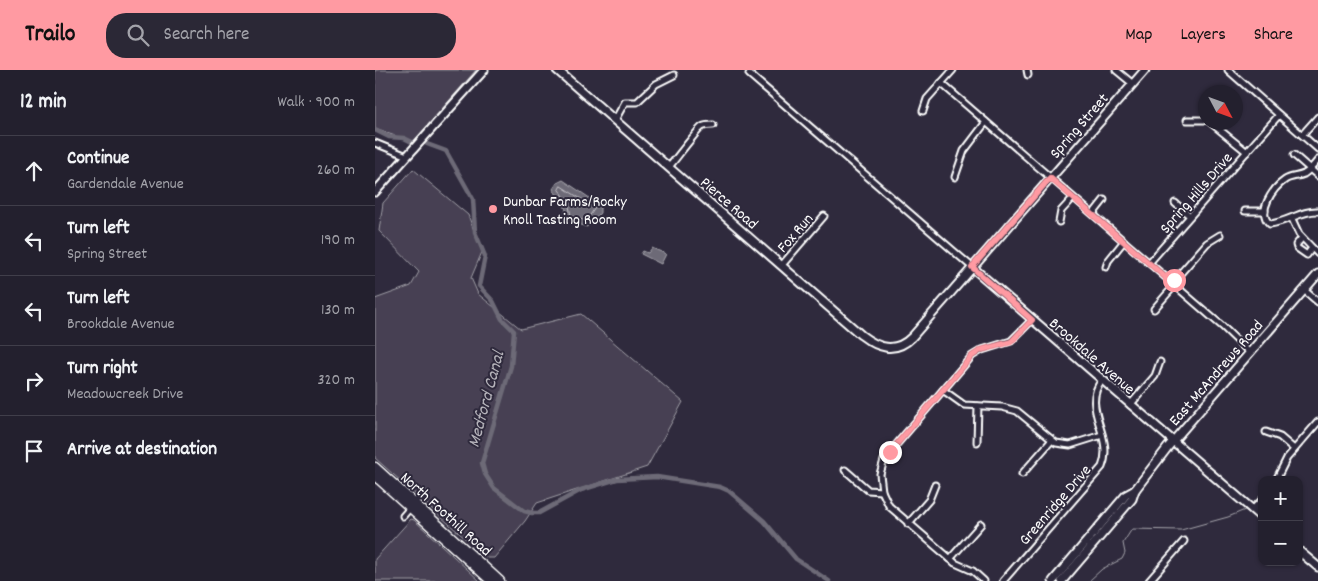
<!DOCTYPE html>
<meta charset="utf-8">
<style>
body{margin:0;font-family:Dekko,sans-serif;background:#2b2836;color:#f1f3f6}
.controls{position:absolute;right:15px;bottom:15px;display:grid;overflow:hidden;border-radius:10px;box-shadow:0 1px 4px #0004}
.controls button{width:45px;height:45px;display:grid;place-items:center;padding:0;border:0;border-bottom:1px solid #403e4a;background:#23202e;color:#f1f3f6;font:25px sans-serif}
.compass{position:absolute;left:823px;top:15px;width:45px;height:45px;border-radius:50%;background:#23202e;box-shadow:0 1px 4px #0004;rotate:131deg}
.stop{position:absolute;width:15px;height:15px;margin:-11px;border:4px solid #ff9aa2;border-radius:50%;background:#fff}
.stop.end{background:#ff9aa2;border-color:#fff;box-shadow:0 1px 5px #0008}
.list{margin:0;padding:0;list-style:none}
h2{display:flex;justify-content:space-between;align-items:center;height:65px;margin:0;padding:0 20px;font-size:21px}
h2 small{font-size:16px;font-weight:400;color:#a3a3aa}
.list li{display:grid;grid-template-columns:32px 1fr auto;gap:15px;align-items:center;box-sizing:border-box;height:70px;padding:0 20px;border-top:1px solid #403e4a}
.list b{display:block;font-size:19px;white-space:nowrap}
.list p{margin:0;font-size:16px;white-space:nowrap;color:#a3a3aa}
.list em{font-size:16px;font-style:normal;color:#a3a3aa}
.icon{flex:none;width:28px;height:28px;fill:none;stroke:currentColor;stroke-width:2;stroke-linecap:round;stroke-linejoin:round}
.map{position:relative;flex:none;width:943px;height:511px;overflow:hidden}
header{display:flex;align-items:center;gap:30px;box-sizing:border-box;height:70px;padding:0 25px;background:#ff9aa2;color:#111}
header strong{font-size:24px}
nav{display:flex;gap:28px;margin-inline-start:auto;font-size:18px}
.search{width:350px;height:45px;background:#2b2836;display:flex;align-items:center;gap:12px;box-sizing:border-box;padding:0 18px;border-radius:20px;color:#a3a3aa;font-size:19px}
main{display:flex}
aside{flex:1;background:#23202e}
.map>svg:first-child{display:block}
.green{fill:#464152;stroke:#a2a0a8}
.water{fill:#6d6a77;stroke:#a7a6ad}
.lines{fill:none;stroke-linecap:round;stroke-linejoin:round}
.shore{stroke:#c5c3c9;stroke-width:1}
.stream{stroke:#a7a6ad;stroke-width:1}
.canal{stroke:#6d6a77;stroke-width:4.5}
.street-casing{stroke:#fff;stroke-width:9}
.secondary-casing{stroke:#fff;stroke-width:11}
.primary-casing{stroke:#fff;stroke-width:11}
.street{stroke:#2f2a3d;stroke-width:5}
.secondary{stroke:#2f2a3d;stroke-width:7}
.primary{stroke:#2f2a3d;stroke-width:8}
.route{stroke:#ff9aa2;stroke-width:6}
.poi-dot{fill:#ff9aa2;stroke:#2f2a3d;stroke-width:2}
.labels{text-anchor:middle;stroke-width:4;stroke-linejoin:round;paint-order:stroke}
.street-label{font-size:16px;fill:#fff;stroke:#2f2a3d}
.poi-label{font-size:16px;fill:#fff;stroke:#2f2a3d;text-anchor:start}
.water-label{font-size:18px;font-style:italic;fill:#b6b4bb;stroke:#2f2a3d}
</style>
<header>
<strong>Trailo</strong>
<div class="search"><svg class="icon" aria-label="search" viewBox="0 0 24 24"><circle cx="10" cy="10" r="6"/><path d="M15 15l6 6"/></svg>Search here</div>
<nav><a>Map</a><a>Layers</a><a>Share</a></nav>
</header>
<main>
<aside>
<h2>12 min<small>Walk · 900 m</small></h2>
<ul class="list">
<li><svg class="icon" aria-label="ahead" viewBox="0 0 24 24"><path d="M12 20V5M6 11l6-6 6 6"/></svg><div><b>Continue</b><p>Gardendale Avenue</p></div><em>260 m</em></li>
<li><svg class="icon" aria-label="left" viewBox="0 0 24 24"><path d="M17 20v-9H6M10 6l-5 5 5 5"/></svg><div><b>Turn left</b><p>Spring Street</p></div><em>190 m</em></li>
<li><svg class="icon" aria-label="left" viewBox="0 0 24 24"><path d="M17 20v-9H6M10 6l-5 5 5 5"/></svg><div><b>Turn left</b><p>Brookdale Avenue</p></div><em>130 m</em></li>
<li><svg class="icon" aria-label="right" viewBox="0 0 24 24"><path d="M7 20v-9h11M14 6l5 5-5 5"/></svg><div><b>Turn right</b><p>Meadowcreek Drive</p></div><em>320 m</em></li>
<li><svg class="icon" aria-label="arrive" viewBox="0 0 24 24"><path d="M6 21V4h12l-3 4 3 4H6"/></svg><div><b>Arrive at destination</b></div></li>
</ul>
</aside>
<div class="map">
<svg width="943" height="511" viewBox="0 0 943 511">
<rect width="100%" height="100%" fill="#2f2a3d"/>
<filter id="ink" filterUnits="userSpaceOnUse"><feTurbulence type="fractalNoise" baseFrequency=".02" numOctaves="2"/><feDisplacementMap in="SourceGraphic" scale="10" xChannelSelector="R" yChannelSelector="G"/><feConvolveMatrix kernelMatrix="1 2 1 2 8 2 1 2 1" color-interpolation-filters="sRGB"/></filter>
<g filter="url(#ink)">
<g class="green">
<path d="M0,0h101l-63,72 -38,-13z"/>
<path d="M38,99l55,46 14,37 -11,26 7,16 43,35 60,-15 102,88 -36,65 -110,36 -12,18 -31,37h-7l-112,-100v-159l36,-13 8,-14 -40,-41 4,-28z"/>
<path d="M36,449l3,1 66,61h-105v-22z"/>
</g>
<g class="water">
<path d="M188,110l37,25v8l-13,14 -17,-6 -6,-5 2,-7 -13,-20 4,-6z"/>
<path d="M277,178l14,6 -5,10 -20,-10 2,-3 5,2z"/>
</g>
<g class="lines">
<path class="shore" d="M186,116l34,22 -9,13 -15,-5 -3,-15 -9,-11z"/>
<path class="stream" d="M714,511l13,-12 20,-10 3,-6 -2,-10 9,-14 49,1 47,-13 17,-7"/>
<g class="canal">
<path d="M0,60l14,7 15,1 8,4"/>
<path d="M52,74l19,7 27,48 2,33 10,24 -6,30 14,15 9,18 12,12 -3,35 -29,97 3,11 9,14 30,23 8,2h7l42,-23 36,-11 40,-2 63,10 9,4 35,30 32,38 33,22"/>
</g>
<g class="street-casing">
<g id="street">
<path d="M652,0l1,5"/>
<path d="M741,0l17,14"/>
<path d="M853,0l90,79"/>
<path d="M374,4l223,193"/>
<path d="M566,13l281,243 28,27"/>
<path d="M548,41l4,-12 26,-29"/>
<path d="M240,50l10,-18h12l19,-18 18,-9"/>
<path d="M812,50h19"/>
<path d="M835,52l37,30"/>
<path d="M927,65l16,-18"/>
<path d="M0,73l32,13"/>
<path d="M919,85l24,21"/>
<path d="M943,90c-4,5 -9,11 -14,14 -7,3 -13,2 -19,6 -12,8 -29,32 -15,44 18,-2 32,-14 48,-13"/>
<path d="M294,97c6,-7 29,-38 33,-40 3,-2 7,-2 11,-2"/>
<path d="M580,107l9,-26 22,-29"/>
<path d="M800,133l15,13"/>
<path d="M870,141h20"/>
<path d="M718,144l11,-14"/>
<path d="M917,149l7,15 19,20"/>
<path d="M684,152l2,-11 12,-13"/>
<path d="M927,168l-6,7 1,3 10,7 5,-7"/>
<path d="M774,193l130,-148"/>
<path d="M407,195l42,-49"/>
<path d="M731,197l2,-6 16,-20"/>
<path d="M797,213l35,-40 13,-8"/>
<path d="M929,220l14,12"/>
<path d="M779,239l21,-24"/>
<path d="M568,320l21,15 38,2 15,4 39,32 14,2 32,-10"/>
<path d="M755,335l25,-29 5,-14"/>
<path d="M891,362l14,5 14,12"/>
<path d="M602,372l1,-36"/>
<path d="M470,400l23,20 14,1"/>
<path d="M647,404l30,-34"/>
<path d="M901,410l11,-22 31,-36"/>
<path d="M877,440l10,-10"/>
<path d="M28,446l20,-23"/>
<path d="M533,454l21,-24 6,-15"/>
<path d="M575,489l31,-35"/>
<path d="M609,511l-11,-10 -18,-8 -66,-57 -7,-15 -2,-17 4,-14 6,-8 82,-96 10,-6 29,-9 21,-21"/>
<path d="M628,511l99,-114c13,-31 -22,-59 0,-87"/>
<path d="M774,511l35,-40"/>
</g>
</g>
<g class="secondary-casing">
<g id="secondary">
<path d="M182,0l304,265c17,13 34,19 51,2l233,-267"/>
<path d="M0,122l109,-122"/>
<path d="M597,197l290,251"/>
<path d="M924,481l19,16"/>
<path d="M678,511l73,-86 9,-5"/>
<path d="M687,511l70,-82 3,-9 33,-43 150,-173"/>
</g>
</g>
<g class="primary-casing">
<g id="primary">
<path d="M0,397l125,114"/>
<path d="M0,406l116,105"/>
</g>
</g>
<use href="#street" class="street"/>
<use href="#secondary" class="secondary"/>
<use href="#primary" class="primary"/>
</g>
</g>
<g class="lines" filter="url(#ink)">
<path class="route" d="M515,382l82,-96 9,-6 30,-8 21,-22 -60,-53 78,-89 122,105 2,-3"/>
</g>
<circle class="poi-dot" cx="118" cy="139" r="5"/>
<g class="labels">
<g class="street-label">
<text transform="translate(703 55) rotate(-49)" y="6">Spring Street</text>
<text transform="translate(820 122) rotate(-49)" y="6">Spring Hills Drive</text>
<text transform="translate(355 132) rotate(41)" y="6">Pierce Road</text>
<text transform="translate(419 162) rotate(-49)" y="6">Fox Run</text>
<text transform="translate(718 285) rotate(41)" y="6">Brookdale Avenue</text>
<text transform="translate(840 302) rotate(-49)" y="6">East McAndrews Road</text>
<text transform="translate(679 434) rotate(-49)" y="6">Greenridge Drive</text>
<text transform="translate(72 443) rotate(42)" y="6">North Foothill Road</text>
</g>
<g class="poi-label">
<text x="128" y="136">Dunbar Farms/Rocky<tspan x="128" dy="18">Knoll Tasting Room</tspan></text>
</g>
<g class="water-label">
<text transform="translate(110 329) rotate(-75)" y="6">Medford Canal</text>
</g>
</g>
</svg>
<div class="controls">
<button>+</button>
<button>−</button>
</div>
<svg class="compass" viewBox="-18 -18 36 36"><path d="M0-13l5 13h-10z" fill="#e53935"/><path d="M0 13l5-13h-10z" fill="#a3a3aa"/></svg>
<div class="stop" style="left:799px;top:210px"></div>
<div class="stop end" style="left:515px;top:382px"></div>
</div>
</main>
